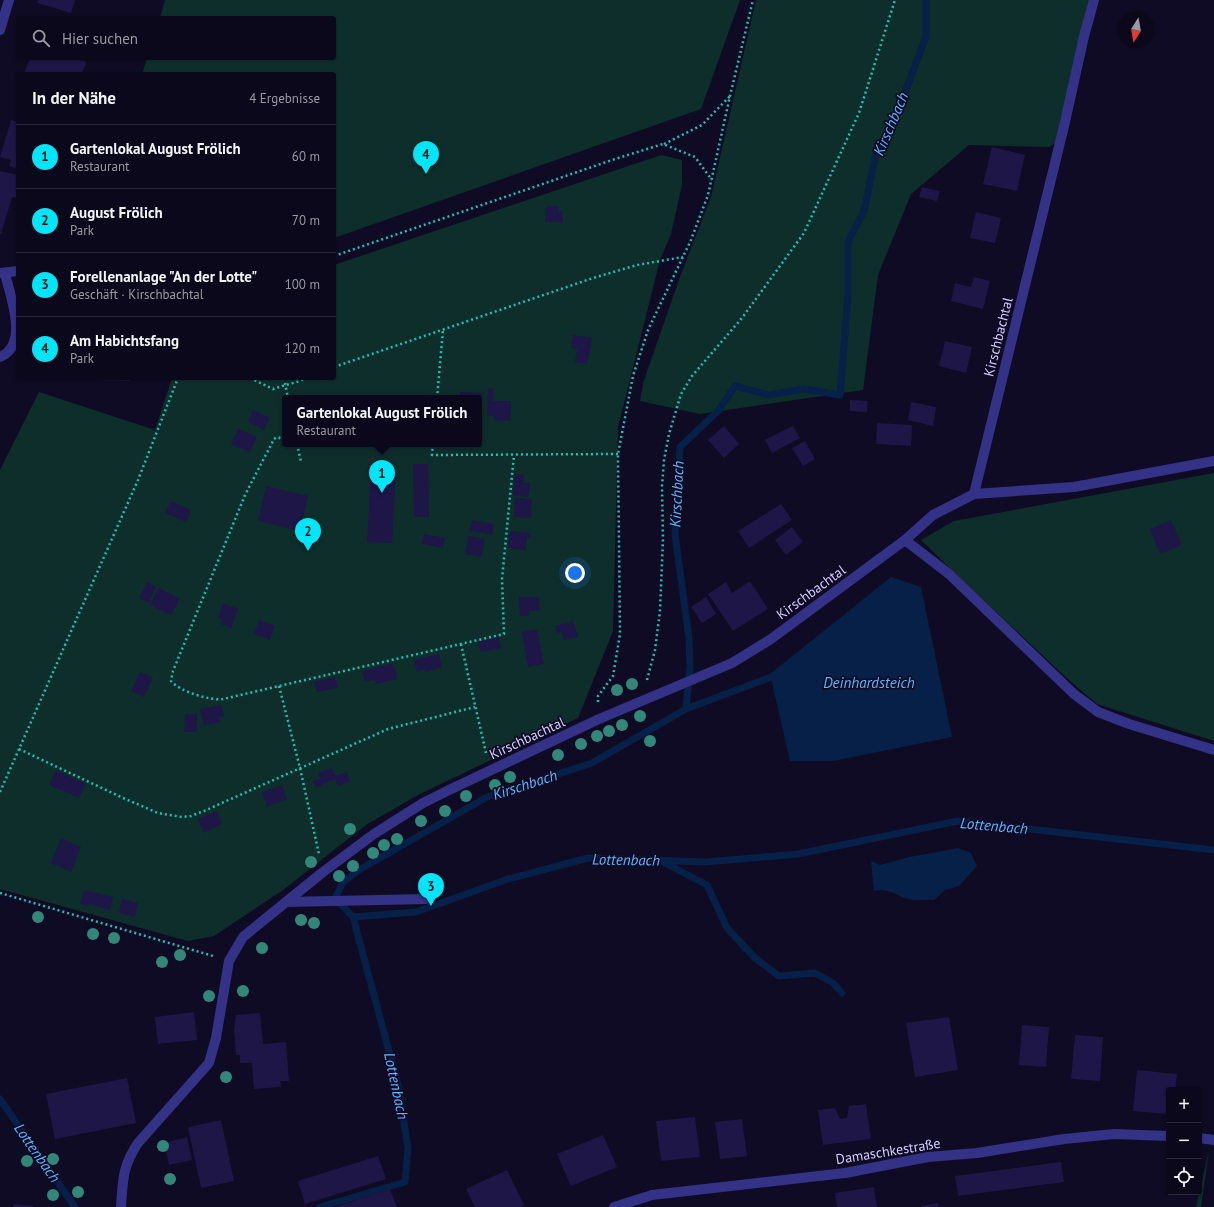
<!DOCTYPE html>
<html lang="de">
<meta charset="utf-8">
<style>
body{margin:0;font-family:"PT Sans",sans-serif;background:#191628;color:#f1f3f6}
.controls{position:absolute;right:12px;bottom:12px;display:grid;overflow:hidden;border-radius:4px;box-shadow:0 1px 3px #0004}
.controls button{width:36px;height:36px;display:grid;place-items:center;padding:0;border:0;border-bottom:1px solid #2b293a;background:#0b081b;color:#f1f3f6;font:20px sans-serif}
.compass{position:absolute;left:1118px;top:12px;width:36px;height:36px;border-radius:50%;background:#0b081b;box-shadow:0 1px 3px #0004;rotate:191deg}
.you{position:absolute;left:575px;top:573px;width:14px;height:14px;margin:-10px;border:3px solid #fff;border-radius:50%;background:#1a73e8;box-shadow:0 0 0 6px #1a73e833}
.badge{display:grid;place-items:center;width:26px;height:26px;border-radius:50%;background:#00e5f9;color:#111;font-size:13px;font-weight:700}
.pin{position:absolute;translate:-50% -33px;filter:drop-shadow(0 1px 2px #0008)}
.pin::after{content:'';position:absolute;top:21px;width:14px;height:12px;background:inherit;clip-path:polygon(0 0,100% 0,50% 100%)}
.popup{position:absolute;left:282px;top:395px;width:200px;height:52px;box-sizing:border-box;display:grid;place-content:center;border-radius:4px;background:#0b081b;filter:drop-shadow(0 1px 3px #0005);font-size:13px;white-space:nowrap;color:#9a9aa3}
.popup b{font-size:15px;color:#f1f3f6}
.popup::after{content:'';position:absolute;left:50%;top:100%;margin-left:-8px;border:8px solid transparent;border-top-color:#0b081b}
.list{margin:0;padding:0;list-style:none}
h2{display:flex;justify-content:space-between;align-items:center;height:52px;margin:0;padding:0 16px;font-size:17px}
h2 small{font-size:13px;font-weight:400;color:#9a9aa3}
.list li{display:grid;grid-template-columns:26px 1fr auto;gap:12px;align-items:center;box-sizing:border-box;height:64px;padding:0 16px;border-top:1px solid #2b293a}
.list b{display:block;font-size:15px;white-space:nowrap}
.list p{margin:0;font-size:13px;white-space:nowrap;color:#9a9aa3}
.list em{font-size:13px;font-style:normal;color:#9a9aa3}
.icon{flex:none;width:22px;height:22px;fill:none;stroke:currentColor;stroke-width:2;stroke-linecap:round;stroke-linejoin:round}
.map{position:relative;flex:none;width:1214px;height:1207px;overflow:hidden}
.search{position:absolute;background:#0b081b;box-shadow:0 1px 3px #0004;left:16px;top:16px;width:320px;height:44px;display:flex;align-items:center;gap:10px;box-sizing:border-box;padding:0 14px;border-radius:4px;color:#9a9aa3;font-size:15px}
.panel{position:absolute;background:#0b081b;box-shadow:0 1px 3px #0004;left:16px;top:72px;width:320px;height:308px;border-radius:4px}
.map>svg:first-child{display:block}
.green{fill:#0e2e2c;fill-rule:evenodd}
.water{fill:#062048}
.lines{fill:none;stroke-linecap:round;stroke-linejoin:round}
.stream{stroke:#062048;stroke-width:7}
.building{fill:#1e1646}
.path{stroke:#22bfb3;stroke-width:2.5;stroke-dasharray:2 3;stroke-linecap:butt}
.minor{stroke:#333287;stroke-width:10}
.tree{fill:#32867a}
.labels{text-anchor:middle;stroke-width:3.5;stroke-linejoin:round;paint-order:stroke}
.street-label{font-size:14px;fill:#d3ceff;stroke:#0f0b24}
.water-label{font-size:15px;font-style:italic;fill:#5cb7ff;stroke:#0f0b24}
</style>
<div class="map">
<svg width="1214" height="1207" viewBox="0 0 1214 1207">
<rect width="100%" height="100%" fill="#0f0b24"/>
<g class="green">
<path d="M165,0h575l-39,109 -367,129v-164h-192l5,-16h187v-40h-174z"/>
<path d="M756,0h343l-11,41 -22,95 -17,11 -80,-2 -58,49 -33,81 -15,115 -163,24 -60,-13 4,-21 36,-103 31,-80z"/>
<path d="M661,155l21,5v25l-11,49 -11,26 -42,167 -5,204 -35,87 -162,78 -50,29 -83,65 -69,46 -26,5 -188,-52v-419l39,-78 116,38 17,-52h162v-113zM285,398h194v46h-194z"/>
<path d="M1214,473v268l-117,-37 -27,-23 -107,-100 -42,-41 33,-19z"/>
<path d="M1209,1151l-8,56h-5z"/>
</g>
<g class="water">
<path d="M891,577l30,10 31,150 -119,24h-43l-20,-87z"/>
<path d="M958,848l13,5 6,13 -18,20 -14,4 -11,10c-8,-1 -18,1 -26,-1 -14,-4 -18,-11 -34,-8l-3,-30 9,4 29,-8z"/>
</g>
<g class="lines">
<g class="stream">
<path d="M686,709l4,-42 -1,-29 -14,-104 5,-87 38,-36 17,-25 34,9 35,-6 36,6 8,-100v-53l16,-31 12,-58 13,-19 37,-97v-37"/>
<path d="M663,862l44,23 20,43 28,30 24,18 36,-3 18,10 9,10"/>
<path d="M353,917l-18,-19 8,-16 16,-12 128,-73 105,-34 94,-54 85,-32"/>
<path d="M0,1099l75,108"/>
<path d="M320,1207l85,-25 3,-34 -10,-63 -45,-168 63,-5 92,-33 80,-21 118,4 92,-8 160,-33 256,29"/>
</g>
</g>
<g class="building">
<path d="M38,0h37l-4,13 -34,-10z"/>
<path d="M30,58h44l12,4 -4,12h-58z"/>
<path d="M11,120l7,2v47l-9,-3 2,-6 -11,-3z"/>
<path d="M992,147l33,8 -8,36 -34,-7z"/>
<path d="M0,171l18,4v23l-6,-1 -11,37h-1z"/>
<path d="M922,187l18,4 -3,10 -18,-4z"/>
<path d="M546,206h13v5h4v11h-18z"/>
<path d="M976,212l25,6 -6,25 -25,-5z"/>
<path d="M974,277l16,4 -7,28 -32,-8 4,-18 16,4z"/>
<path d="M573,335l19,3 -5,26 -12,-2 2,-13 -6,-1z"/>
<path d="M945,341l27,6 -6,26 -27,-7z"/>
<path d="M91,378h40l-1,3 -39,-1z"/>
<path d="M488,388l6,1 -1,12h18v20l-17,-1v-4h-7z"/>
<path d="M460,392l22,1 -2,23h-1v-18h-19z"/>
<path d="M417,395l13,2v1h-14z"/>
<path d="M850,400l18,1 -1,11 -17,-1z"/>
<path d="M911,402l25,5 -3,19 -25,-6z"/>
<path d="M253,410l17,8 -6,12 -16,-8z"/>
<path d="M877,423l35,2 -1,21 -35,-2z"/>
<path d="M724,426l15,18 -15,14 -16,-18z"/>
<path d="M793,426l7,12 -28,15 -7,-13z"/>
<path d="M238,429l19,8 -7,15 -19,-8z"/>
<path d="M805,441l10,18 -12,7 -11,-18z"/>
<path d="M413,464h15l1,53h-15z"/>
<path d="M371,470l25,1 -4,72 -25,-1z"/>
<path d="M515,474l9,1 -1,8h7l-2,14 -15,-2z"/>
<path d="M266,486l42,10 -8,35 -42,-10z"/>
<path d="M515,498l17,1 -1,19 -17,-1z"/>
<path d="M171,501l20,9 -5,12 -21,-9z"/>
<path d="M781,504l11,16 -43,28 -11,-17z"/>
<path d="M472,520l22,4 -2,11 -22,-4z"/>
<path d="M1171,520l11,25 -22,9 -10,-25z"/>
<path d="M792,527l11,15 -17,13 -11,-15z"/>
<path d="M510,531l21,2v5h-4l-1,12 -18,-2z"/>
<path d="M424,534l21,4 -2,10 -21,-4z"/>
<path d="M468,536l17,3 -4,18 -16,-3z"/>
<path d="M750,581l18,28 -35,22 -25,-37 18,-12 6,11z"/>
<path d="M147,582l9,5 -7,16 -10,-5z"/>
<path d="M158,588l22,10 -9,17 -21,-10z"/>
<path d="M519,597h20l1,13 -11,1v5h-9z"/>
<path d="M706,597l10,17 -14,9 -11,-16z"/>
<path d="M223,603l15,6 -7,19 -10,-4 1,-5 -4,-1z"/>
<path d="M259,620l16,6 -5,14 -16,-6z"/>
<path d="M573,621l5,16 -14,3 -2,-8 -5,1 -2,-7z"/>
<path d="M537,629l7,35 -16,3 -6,-35z"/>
<path d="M499,637l2,11 -20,4 -3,-10z"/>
<path d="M439,654l3,13 -17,5v-2l-8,2 -3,-12z"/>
<path d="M393,663l4,16 -21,5 -1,-4 -10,2 -3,-11z"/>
<path d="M140,672l13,6 -9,19 -13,-6z"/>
<path d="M335,677l3,11 -21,4 -3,-10z"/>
<path d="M221,705l3,11 -6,1 2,5 -16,4 -4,-17z"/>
<path d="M185,714h12v18h-13z"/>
<path d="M332,768l3,8 12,-4 3,10 -12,4 -3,-7 -14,5 1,1 -6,3 -3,-7 7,-2 -2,-6z"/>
<path d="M56,770l30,14 -7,14 -30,-13z"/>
<path d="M282,785l5,14 -20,8 -5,-15z"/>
<path d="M216,811l6,13 -18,9 -6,-14z"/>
<path d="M61,838l20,9 -10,25 -20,-9z"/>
<path d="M84,890l29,7 -3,13 -21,-6v2l-9,-2z"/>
<path d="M122,899l16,4 -3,14 -16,-4z"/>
<path d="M194,1012l3,28 -39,4 -3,-27z"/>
<path d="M260,1013l3,31 23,-2 3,39h-9l1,6 -27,2 -2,-26h-12v-8h-4l-2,-26 2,-14z"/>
<path d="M949,1017l9,53 -43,7 -9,-54z"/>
<path d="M1022,1025l27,2 -3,40 -27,-2z"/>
<path d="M1075,1035l28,2 -3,44 -29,-2z"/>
<path d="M1137,1070l40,4 -2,16h-6v24l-36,-3z"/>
<path d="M127,1078l9,45 -81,16 -9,-45z"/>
<path d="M866,1104l5,35 -48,6 -5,-35 17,-2 5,11 7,-1 2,-12z"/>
<path d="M695,1117l5,40 -39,4 -5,-40z"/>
<path d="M742,1119l5,37 -27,3 -5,-37z"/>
<path d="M221,1120l13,61 -33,7 -13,-61z"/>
<path d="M603,1135l14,32 -46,19 -14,-32z"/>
<path d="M187,1137l5,23 -23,5 -5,-22z"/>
<path d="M378,1156l8,23 -81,25 -7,-23z"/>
<path d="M1061,1162l3,20 -106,14 -3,-20z"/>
<path d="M507,1170l17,35 -4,2h-45l-9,-18z"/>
<path d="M874,1187l3,20h-40l-2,-14z"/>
<path d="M390,1189l7,18h-62l6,-2z"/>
<path d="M938,1203v4h-17v-1z"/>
<path d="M14,1204l20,2v1h-21z"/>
</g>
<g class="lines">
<g class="path">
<path d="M664,144l38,-19 28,-29"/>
<path d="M334,256l281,-97 48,-15 32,13 17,23"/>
<path d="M334,367l259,-89 44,-13 46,-8"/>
<path d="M250,378l23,11c11,-4 23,-6 34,-11"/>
<path d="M284,378l4,20"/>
<path d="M437,398l6,-68"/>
<path d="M285,440l-8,-3 -3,2 -29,56 -72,176 -2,10c8,10 39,20 52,18l281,-65 -2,-55 12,-124"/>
<path d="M297,444l4,18"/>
<path d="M433,444l-1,11 186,-1"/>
<path d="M461,644l25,109"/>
<path d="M647,680l8,-30 5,-39 3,-72 -1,-53 2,-26 5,-26 12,-40 11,-18 50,-58 62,-85 55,-120 36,-113"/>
<path d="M279,686l21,82 19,86"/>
<path d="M598,702v-6l15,-20 7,-42 -2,-180 15,-78 15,-46 43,-90 17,-45 22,-99 23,-96"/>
<path d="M19,749l104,49 35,15 24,4 9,-1 13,-5 184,-82 87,-22"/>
<path d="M0,792l138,-312 40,-102"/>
<path d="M0,893l213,63"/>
</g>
<g class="minor">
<path d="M0,30l9,-30"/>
<path d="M0,273l18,-2"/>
<path d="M0,357c30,-13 10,-60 5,-84"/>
<path d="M974,494l91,-372 19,-86 10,-36"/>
<path d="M905,540l44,34 125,120 24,18 31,12 85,26"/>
<path d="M286,902l140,-3"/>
<path d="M1199,1138l15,2"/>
<path d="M121,1207c2,-27 1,-40 17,-64l71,-80 7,-25 13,-77 14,-24 80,-65 51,-38 49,-31 26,-13 150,-71 133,-56 39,-24 134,-99 28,-25 41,-21 100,-7 140,-26"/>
<path d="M614,1207l38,-12 193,-22 83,-16 49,-4 87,-14 50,-5 55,2"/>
</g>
</g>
<g class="tree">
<circle cx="632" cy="684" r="6"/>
<circle cx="617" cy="690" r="6"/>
<circle cx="640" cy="716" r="6"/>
<circle cx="622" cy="725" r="6"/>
<circle cx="609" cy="731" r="6"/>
<circle cx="597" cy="736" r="6"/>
<circle cx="650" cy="741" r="6"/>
<circle cx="581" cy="744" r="6"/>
<circle cx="558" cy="755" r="6"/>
<circle cx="510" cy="777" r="6"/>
<circle cx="495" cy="785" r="6"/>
<circle cx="466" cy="796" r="6"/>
<circle cx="445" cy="811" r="6"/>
<circle cx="421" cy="821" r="6"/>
<circle cx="350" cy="829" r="6"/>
<circle cx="397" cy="839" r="6"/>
<circle cx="384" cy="845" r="6"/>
<circle cx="373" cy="853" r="6"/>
<circle cx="311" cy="862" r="6"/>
<circle cx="353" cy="866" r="6"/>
<circle cx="339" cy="876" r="6"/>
<circle cx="38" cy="917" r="6"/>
<circle cx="301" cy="920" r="6"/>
<circle cx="314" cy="923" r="6"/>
<circle cx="93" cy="934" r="6"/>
<circle cx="114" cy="938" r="6"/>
<circle cx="262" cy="948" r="6"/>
<circle cx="180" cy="955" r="6"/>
<circle cx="162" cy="962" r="6"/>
<circle cx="243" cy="991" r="6"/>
<circle cx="209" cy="996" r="6"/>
<circle cx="226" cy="1077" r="6"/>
<circle cx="163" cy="1146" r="6"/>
<circle cx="53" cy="1159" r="6"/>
<circle cx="27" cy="1161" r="6"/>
<circle cx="170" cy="1179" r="6"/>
<circle cx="78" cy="1192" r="6"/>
<circle cx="53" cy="1195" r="6"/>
</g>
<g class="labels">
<g class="street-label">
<text transform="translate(998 337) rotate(-76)" y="5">Kirschbachtal</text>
<text transform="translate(811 592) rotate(-36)" y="5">Kirschbachtal</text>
<text transform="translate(527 738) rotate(-25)" y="5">Kirschbachtal</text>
<text transform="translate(888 1151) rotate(-9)" y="5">Damaschkestraße</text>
</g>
<g class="water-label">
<text transform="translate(891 124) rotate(-67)" y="5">Kirschbach</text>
<text transform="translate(677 494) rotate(-87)" y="5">Kirschbach</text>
<text x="869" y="688">Deinhardsteich</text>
<text transform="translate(525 785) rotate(-18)" y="5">Kirschbach</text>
<text transform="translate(994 826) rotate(5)" y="5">Lottenbach</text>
<text transform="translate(626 860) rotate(1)" y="5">Lottenbach</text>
<text transform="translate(396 1086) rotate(78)" y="5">Lottenbach</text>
<text transform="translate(37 1153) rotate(55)" y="5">Lottenbach</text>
</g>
</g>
</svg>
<div class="controls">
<button>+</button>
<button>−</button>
<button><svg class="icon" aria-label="locate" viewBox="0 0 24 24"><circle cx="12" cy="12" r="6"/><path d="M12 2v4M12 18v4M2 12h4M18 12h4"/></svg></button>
</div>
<svg class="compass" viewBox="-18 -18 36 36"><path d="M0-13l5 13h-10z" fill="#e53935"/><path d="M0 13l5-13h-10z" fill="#9a9aa3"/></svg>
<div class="you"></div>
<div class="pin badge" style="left:382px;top:493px">1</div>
<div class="popup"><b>Gartenlokal August Frölich</b>Restaurant</div>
<div class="pin badge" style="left:308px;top:551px">2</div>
<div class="pin badge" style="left:431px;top:906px">3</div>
<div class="pin badge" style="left:426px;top:174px">4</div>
<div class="search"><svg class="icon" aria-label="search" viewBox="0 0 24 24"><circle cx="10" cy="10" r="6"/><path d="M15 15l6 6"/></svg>Hier suchen</div>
<section class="panel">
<h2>In der Nähe<small>4 Ergebnisse</small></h2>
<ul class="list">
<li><span class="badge">1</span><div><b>Gartenlokal August Frölich</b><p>Restaurant</p></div><em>60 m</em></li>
<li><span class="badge">2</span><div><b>August Frölich</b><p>Park</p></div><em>70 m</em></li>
<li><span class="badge">3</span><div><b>Forellenanlage &quot;An der Lotte&quot;</b><p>Geschäft · Kirschbachtal</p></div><em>100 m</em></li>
<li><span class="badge">4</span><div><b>Am Habichtsfang</b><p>Park</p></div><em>120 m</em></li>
</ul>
</section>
</div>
